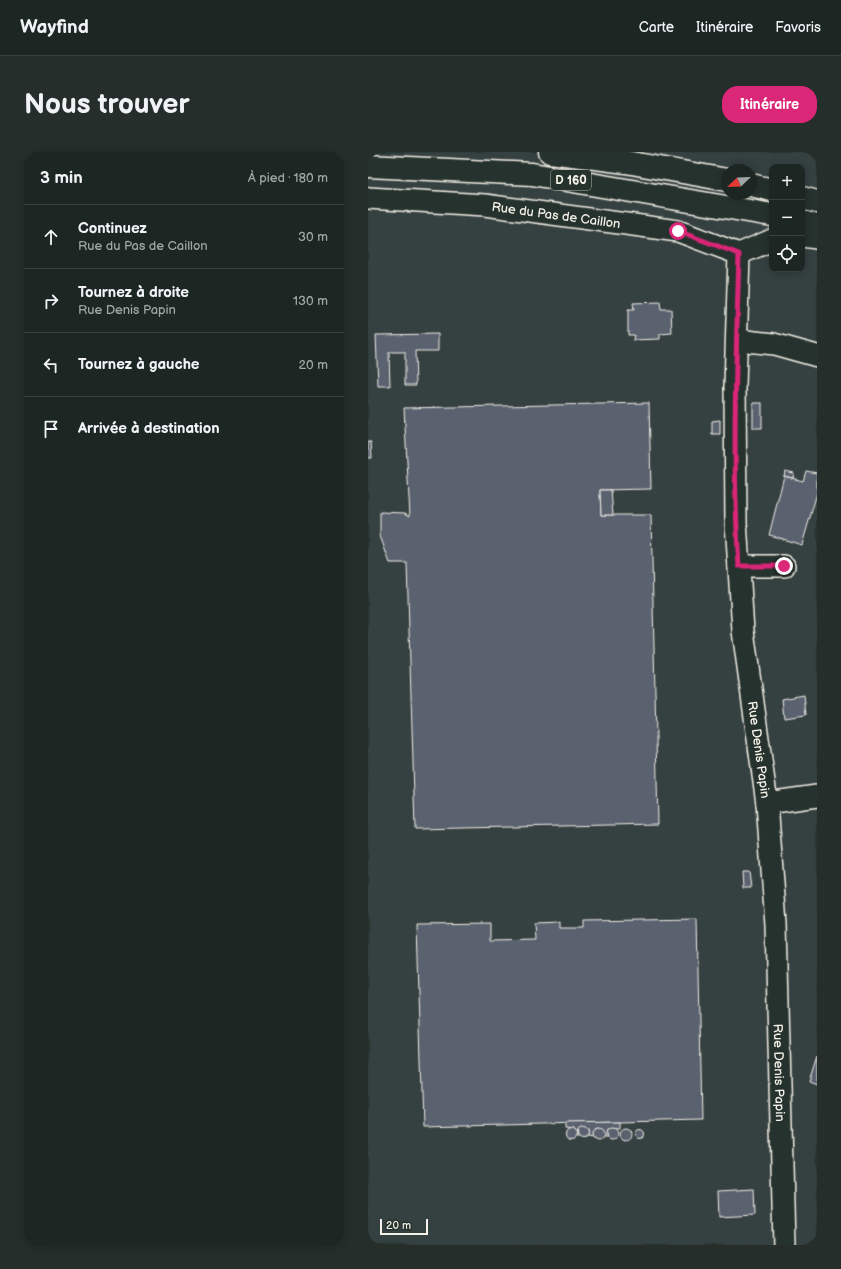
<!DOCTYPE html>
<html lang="fr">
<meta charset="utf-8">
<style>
body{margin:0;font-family:"Balsamiq Sans",sans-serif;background:#252e2a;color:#f1f3f6}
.controls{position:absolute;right:12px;top:12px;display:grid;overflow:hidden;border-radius:8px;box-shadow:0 2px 10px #0003}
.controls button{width:36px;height:36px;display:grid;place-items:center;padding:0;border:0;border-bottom:1px solid #3a4340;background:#1c2622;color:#f1f3f6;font:20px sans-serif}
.compass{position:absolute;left:353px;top:12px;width:36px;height:36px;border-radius:50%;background:#1c2622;box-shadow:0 2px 10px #0003;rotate:247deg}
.scale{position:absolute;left:12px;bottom:10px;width:48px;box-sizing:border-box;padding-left:4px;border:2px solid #f4f1e8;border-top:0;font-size:11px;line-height:14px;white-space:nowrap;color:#f4f1e8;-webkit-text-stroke:3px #26332d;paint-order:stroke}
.stop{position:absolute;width:12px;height:12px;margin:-9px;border:3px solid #db2777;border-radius:50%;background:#fff}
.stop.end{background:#db2777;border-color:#fff;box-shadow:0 1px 4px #0008}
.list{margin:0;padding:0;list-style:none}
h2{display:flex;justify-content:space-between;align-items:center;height:52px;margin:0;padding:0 16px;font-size:17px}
h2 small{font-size:13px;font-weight:400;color:#a0a5a5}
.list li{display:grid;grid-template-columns:26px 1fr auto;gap:12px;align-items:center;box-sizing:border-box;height:64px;padding:0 16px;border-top:1px solid #3a4340}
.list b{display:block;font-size:15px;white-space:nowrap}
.list p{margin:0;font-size:13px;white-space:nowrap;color:#a0a5a5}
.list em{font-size:13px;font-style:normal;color:#a0a5a5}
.icon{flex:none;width:22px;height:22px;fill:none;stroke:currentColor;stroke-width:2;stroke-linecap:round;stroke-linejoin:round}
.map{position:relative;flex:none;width:449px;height:1093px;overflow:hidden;border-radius:16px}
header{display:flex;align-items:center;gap:24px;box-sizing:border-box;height:56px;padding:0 20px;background:#1c2622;border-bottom:1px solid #3a4340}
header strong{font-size:19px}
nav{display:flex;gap:22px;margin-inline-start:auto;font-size:14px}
.intro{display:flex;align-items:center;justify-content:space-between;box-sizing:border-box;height:96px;padding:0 24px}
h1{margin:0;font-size:28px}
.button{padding:10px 18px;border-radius:16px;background:#db2777;color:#fff;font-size:14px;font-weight:700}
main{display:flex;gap:24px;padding:0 24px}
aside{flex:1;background:#1c2622;border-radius:16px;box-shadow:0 2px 10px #0003}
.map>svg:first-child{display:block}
.built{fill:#364141;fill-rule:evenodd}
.building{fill:#5a6270;stroke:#f4f1e8}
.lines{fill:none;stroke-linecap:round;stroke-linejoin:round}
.minor-casing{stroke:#f4f1e8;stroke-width:24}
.major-casing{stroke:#f4f1e8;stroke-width:25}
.minor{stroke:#26332d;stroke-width:21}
.major{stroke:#26332d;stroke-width:22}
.route{stroke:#db2777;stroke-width:5}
.labels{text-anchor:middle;stroke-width:3;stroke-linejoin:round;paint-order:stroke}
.shield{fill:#26332d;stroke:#b6b8b0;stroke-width:1}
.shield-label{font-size:12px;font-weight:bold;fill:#f4f1e8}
.street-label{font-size:13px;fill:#f4f1e8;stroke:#26332d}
</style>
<header>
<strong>Wayfind</strong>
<nav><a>Carte</a><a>Itinéraire</a><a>Favoris</a></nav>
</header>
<div class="intro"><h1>Nous trouver</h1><a class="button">Itinéraire</a></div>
<main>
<aside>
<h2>3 min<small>À pied · 180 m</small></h2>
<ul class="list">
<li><svg class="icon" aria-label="ahead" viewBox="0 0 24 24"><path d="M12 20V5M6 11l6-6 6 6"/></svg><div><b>Continuez</b><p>Rue du Pas de Caillon</p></div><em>30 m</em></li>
<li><svg class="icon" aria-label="right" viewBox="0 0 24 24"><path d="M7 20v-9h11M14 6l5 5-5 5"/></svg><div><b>Tournez à droite</b><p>Rue Denis Papin</p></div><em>130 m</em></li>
<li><svg class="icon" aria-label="left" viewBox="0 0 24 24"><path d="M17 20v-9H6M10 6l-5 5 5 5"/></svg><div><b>Tournez à gauche</b></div><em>20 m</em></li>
<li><svg class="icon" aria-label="arrive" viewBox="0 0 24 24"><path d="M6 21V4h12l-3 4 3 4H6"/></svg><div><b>Arrivée à destination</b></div></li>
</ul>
</aside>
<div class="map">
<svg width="449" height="1093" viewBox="0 0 449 1093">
<rect width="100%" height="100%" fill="#26332d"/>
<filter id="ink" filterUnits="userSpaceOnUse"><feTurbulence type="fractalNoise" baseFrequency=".025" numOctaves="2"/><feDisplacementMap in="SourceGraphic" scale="8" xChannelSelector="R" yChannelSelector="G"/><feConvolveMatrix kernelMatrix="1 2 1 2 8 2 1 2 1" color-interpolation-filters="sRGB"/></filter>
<g filter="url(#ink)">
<path class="built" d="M0,0h449v1093h-449zM404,15h30v102h-30zM359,18h24v24h-24z"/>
<g class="building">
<path d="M292,150l1,7h10l1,24 -12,1v5l-27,1 1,-5h-6v-25h6l-1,-7z"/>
<path d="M70,182v17h-23l1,34h-11v-33h-16l1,34h-12l-2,-51z"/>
<path d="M281,251l2,86 -51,1 1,25h50l7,309 -243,5 -8,-266h-17l-10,-27v-24l25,1 5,3 -6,-108z"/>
<rect x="385" y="251" width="9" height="25"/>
<path d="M352,268v14h-8v-13z"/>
<path d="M0,290h3l1,16h-4z"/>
<path d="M417,319l9,2 -1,5 -9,-2z"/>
<path d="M438,319l11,2v20l-15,52 -33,-10 15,-59 19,5z"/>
<path d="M232,338h11l2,25h-12z"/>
<path d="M436,543l2,20 -22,3 -2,-19z"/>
<path d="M374,720h7l2,16h-8z"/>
<path d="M329,767l4,201 -278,7 -6,-202 73,-1v17l45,-1 -1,-17 25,-1v6h25v-7z"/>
<path d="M449,904v28l-8,-3z"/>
<path d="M252,970v6l-13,2 -1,4 1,4h-4v-5l-4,-4 -6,3v6l-5,-1v-6l-6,-2 -4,4 1,5h-3v-5l-2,-3 -9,-1v-6z"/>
<circle cx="244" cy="982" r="6"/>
<circle cx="258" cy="982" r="6"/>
<circle cx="215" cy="982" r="5.5"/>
<circle cx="230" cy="983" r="6"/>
<circle cx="203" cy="983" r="5.5"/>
<circle cx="272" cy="982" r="4.5"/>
<path d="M386,1037l1,26 -36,2 -1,-26z"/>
</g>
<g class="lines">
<g class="minor-casing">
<g id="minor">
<path id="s1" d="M0,46l117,7 193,26 61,23"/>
<path d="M434,84l15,2"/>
<path id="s2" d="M371,102l-4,132 1,136 7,109 24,172 9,121 8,321"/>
<path d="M371,102l33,-14"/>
<path d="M369,188l37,4 43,12"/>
<path d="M371,414h45"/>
<path d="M399,651l50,-7"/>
</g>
</g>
<g class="major-casing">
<g id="major">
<path d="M182,0l76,10 101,18"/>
<path d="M0,14l164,8 240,41"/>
<path d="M383,33l21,5"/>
<path d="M434,46l15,4"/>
<path d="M434,70l15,4"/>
</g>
</g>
<use href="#minor" class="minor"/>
<use href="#major" class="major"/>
</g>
</g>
<g class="lines" filter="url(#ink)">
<path class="route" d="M310,79l61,23c-3,104 -7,208 0,312h45"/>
</g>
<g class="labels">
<rect class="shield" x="183" y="18" width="40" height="20" rx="3"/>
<g class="shield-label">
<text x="203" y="32">D 160</text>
</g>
<g class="street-label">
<text dy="5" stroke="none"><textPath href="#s1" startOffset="189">Rue du Pas de Caillon</textPath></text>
<text dy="5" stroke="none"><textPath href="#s2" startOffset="497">Rue Denis Papin</textPath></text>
<text dy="5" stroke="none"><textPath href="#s2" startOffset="821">Rue Denis Papin</textPath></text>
</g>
</g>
</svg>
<div class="controls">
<button>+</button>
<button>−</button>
<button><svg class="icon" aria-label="locate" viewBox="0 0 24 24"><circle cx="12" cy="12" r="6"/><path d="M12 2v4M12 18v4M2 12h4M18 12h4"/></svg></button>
</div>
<svg class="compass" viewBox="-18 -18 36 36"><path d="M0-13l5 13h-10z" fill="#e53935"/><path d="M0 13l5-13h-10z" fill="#a0a5a5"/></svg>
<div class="scale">20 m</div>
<div class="stop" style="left:310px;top:79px"></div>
<div class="stop end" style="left:416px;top:414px"></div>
</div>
</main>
